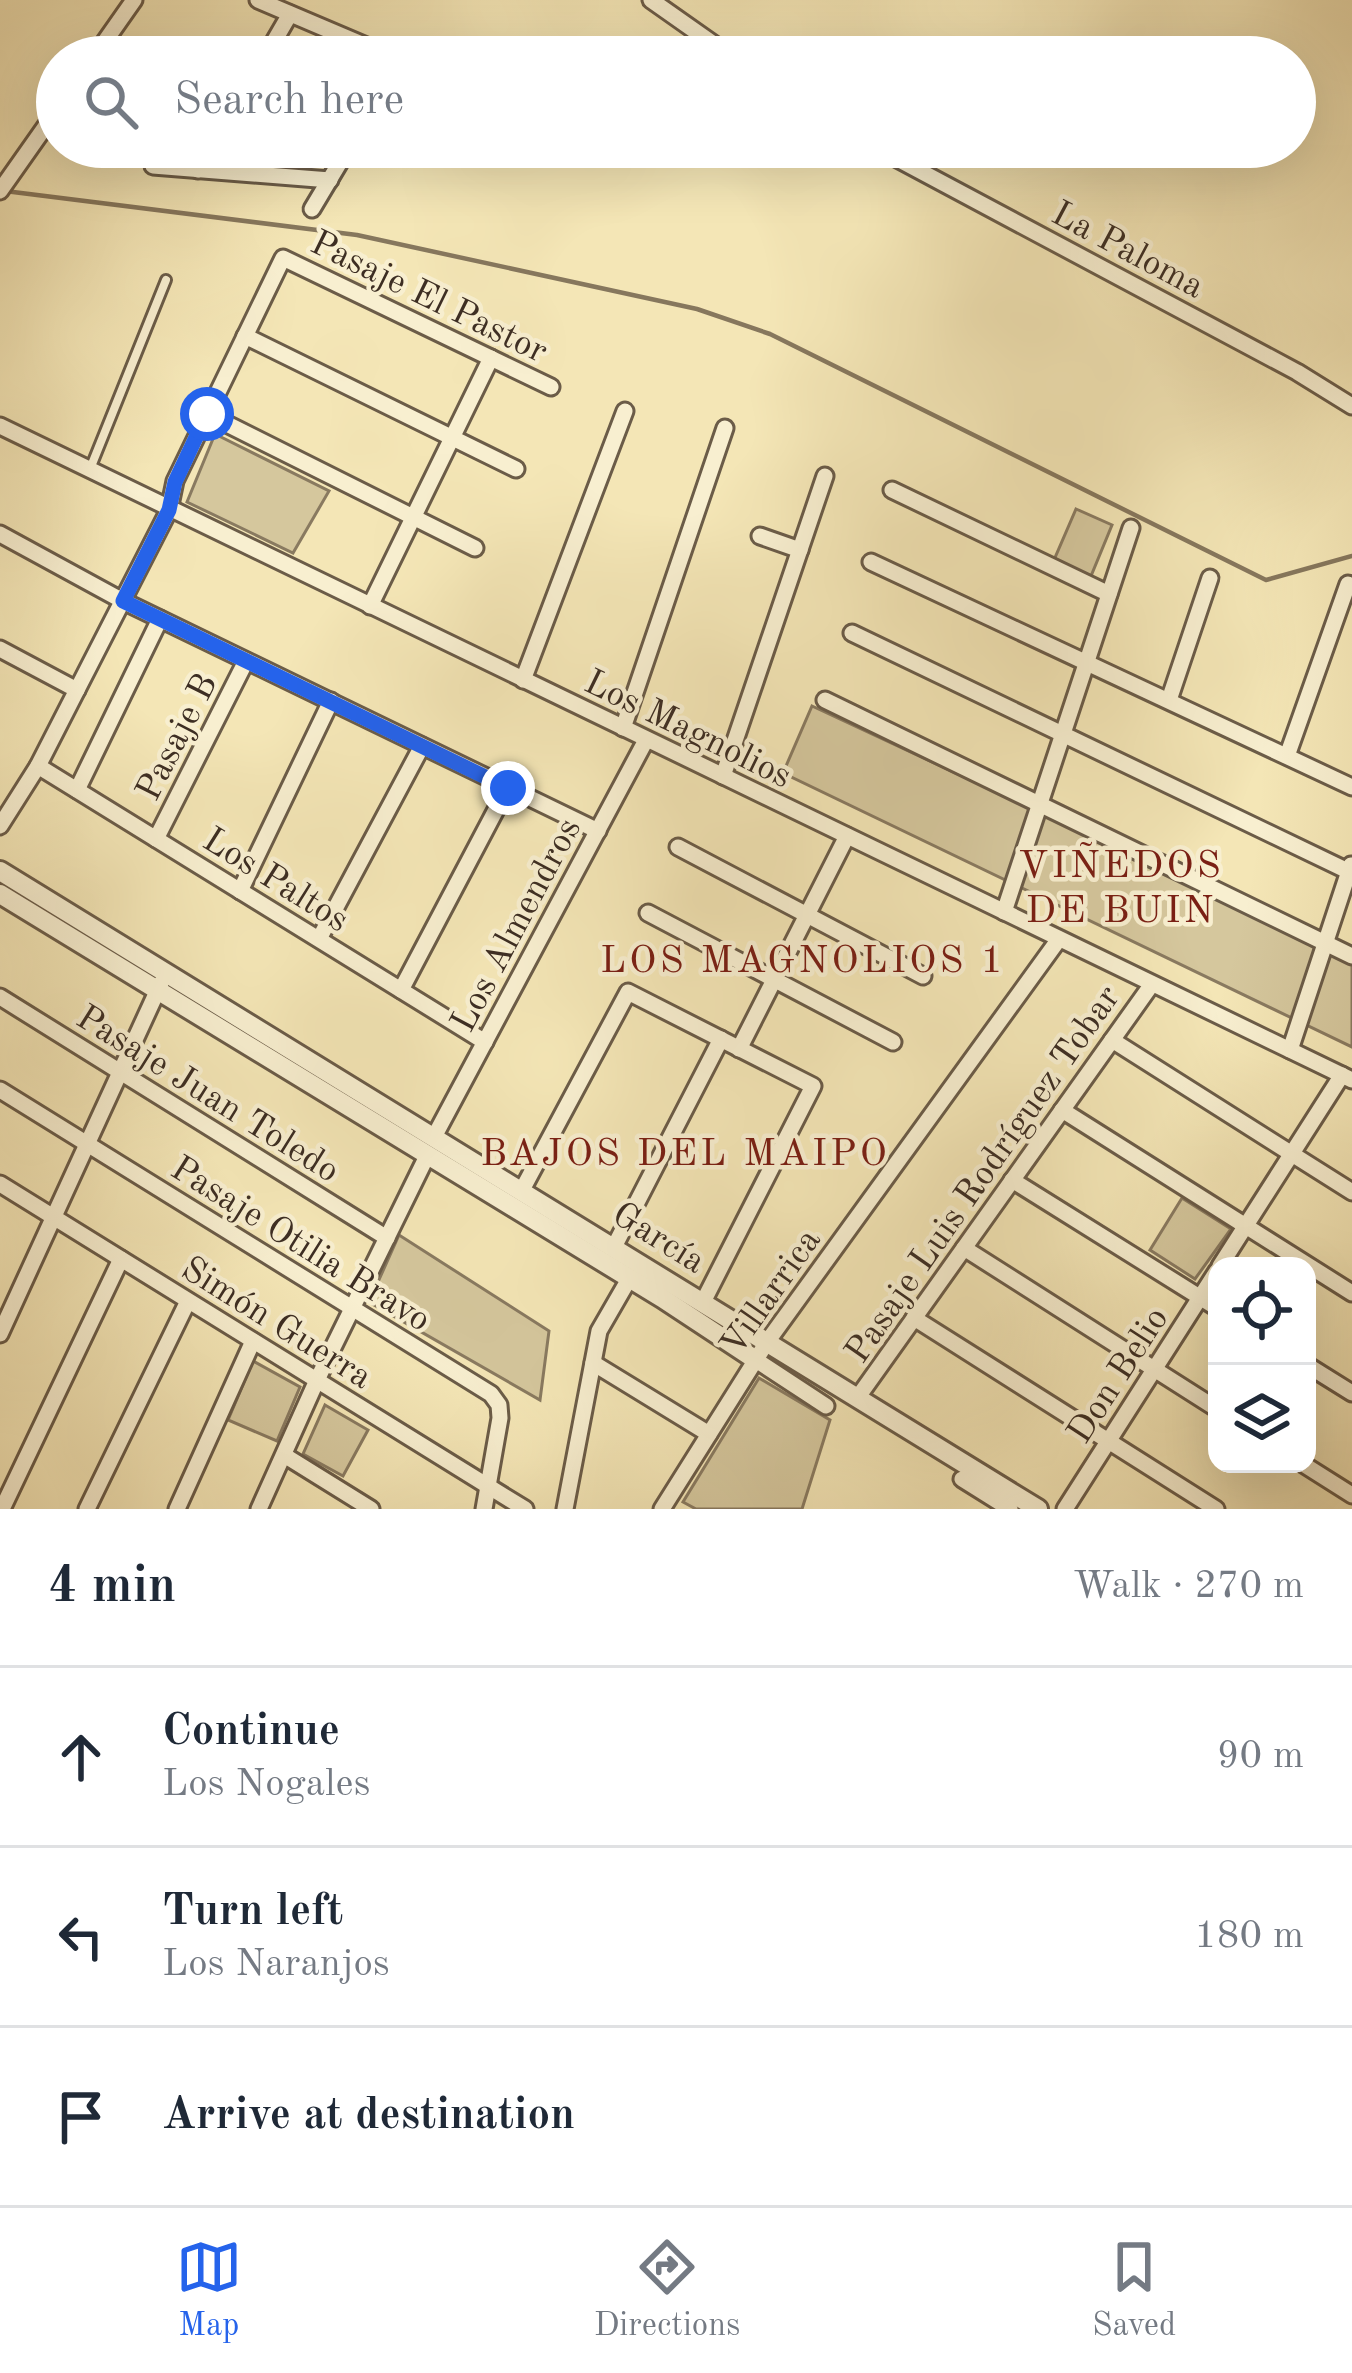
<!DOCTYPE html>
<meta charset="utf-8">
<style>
body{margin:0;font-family:"Old Standard TT",serif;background:#f2f2f3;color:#1f2937}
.controls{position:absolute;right:36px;bottom:36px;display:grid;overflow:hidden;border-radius:24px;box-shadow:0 12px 48px #0002}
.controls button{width:108px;height:108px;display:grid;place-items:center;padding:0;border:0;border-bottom:3px solid #e0e1e3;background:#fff;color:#1f2937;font:60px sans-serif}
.stop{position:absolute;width:36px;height:36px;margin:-27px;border:9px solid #2563eb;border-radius:50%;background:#fff}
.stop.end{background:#2563eb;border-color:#fff;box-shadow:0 3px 12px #0008}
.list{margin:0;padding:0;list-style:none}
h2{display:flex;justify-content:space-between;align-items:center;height:156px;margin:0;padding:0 48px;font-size:51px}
h2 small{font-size:39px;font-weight:400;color:#747a83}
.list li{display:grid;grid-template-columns:78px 1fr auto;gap:36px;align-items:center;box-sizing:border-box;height:180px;padding:0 48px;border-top:3px solid #e0e1e3}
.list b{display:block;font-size:45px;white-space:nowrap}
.list p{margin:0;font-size:39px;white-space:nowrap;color:#747a83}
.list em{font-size:39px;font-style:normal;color:#747a83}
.icon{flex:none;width:66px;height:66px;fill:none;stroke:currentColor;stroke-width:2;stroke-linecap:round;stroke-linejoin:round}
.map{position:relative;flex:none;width:1352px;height:1509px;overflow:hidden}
.search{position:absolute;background:#fff;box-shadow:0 12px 48px #0002;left:36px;right:36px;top:36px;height:132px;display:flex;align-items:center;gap:30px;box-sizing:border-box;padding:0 42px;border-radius:66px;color:#747a83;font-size:45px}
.sheet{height:696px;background:#fff}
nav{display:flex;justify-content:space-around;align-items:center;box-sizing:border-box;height:168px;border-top:3px solid #e0e1e3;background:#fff;font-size:33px;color:#747a83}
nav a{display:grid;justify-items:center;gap:6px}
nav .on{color:#2563eb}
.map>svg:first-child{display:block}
.green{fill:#d5c79d;stroke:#897a60;stroke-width:3}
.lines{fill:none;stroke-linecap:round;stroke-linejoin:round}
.stream{stroke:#86775d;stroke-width:4.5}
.service-casing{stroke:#6b5c48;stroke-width:14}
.minor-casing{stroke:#6b5c48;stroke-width:21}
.tertiary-casing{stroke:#6b5c48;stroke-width:24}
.service{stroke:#f8efd0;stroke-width:8}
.minor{stroke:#f8efd0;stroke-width:15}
.tertiary{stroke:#f8efd0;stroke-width:18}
.route{stroke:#2563eb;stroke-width:15}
.labels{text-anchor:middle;stroke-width:9;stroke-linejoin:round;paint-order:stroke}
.street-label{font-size:36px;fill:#3d2e23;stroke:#f8efd0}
.neighbourhood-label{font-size:39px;letter-spacing:3px;fill:#7a1f14;stroke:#f8efd0}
</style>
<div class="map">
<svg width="1352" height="1509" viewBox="0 0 1352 1509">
<rect width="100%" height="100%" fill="#f4e6b6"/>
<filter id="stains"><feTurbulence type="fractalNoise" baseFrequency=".00167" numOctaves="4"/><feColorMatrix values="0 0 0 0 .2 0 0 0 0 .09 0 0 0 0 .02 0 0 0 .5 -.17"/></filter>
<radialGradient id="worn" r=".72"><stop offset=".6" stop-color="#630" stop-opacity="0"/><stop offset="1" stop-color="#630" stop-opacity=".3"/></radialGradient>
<g class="green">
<path d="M215,434l114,57 -36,62 -106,-51z"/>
<path d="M1076,509l36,16 -21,51 -37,-16z"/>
<path d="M812,706l540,252v89l-569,-274z"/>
<path d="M1182,1198l49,31 -36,50 -45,-29z"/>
<path d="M399,1235l150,96 -9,69 -171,-98z"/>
<path d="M253,1361l47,26 -23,54 -49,-21z"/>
<path d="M759,1378l71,42 -28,89h-106l-13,-7z"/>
<path d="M325,1405l43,25 -25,46 -40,-22z"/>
</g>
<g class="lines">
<path class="stream" d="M5,191l352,44 340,74 73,25 496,246 86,-24"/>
<g class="service-casing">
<path id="service" d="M90,469l76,-189"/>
</g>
<g class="minor-casing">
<g id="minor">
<path d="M258,0l134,57"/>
<path d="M651,0l81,57"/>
<path d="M94,57l40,-57"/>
<path d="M265,57l25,-43"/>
<path d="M875,147l422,225 55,34"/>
<path d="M153,166l177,14"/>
<path d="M198,170l13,-23"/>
<path d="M0,191l57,-81"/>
<path d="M312,209l37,-62"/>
<path d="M245,336l271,133"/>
<path d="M207,414l268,134"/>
<path d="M0,426l1352,654"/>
<path d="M892,490l217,104"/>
<path d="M0,534l123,67 475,230"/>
<path d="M760,536l40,14"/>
<path d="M871,562l481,225"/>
<path d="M370,606l121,-248"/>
<path d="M852,633l500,240"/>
<path d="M0,649l77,41"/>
<path d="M523,680l102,-269"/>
<path d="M825,700l527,256"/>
<path d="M1169,700l41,-122"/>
<path d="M623,728l102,-300"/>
<path d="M1287,756l61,-172"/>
<path d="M38,766l447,276"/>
<path d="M723,776l102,-300"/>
<path d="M77,790l83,-171"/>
<path d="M0,826l38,-60 131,-256 6,-29 108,-223 268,129"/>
<path d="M156,839l90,-178"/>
<path d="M678,847l245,129"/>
<path d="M240,891l91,-190"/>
<path d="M1004,912l127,-384"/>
<path d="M648,913l245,129"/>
<path d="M319,939l103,-193"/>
<path d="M401,990l107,-203"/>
<path d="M0,997l387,241"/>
<path d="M1112,1040l240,152"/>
<path d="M739,1049l108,-213"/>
<path d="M1290,1050l61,-185"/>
<path d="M0,1090l491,304 8,11 1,13 -16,91"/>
<path d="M1062,1110l290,183"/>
<path d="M434,1137l212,-397"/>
<path d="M1012,1180l205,128"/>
<path d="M0,1184l525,325"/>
<path d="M522,1190l106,-198 185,94 -110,216"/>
<path d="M614,1247l107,-208"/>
<path d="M964,1248l253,161"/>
<path d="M1220,1266l122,-191"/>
<path d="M914,1318l302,191"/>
<path d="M0,1334l161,-351"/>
<path d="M756,1360l70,46"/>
<path d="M593,1363l116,71"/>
<path d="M1307,1365l45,28"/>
<path d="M858,1397l294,-413"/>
<path d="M284,1455l87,54"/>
<path d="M1303,1464l49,31"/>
<path d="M962,1479l48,30"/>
<path d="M2,1509l119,-250"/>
<path d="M87,1509l101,-208"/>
<path d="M177,1509l76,-168"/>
<path d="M259,1509l58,-129 110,-224"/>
<path d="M565,1509l34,-178 30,-52"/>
<path d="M662,1509l105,-167 292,-403"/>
<path d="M1065,1509l152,-238"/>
</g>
</g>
<g class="tertiary-casing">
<g id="tertiary">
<path d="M0,871l1038,638"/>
<path d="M0,894l662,404 94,62"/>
</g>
</g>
<use href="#service" class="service"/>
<use href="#minor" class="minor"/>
<use href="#tertiary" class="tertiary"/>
</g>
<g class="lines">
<path class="route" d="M207,414l-32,68 -6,28 -46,91 385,187"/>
</g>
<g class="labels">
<g class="street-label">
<text transform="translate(1129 248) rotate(28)" y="13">La Paloma</text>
<text transform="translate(430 295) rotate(26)" y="13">Pasaje El Pastor</text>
<text transform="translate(689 727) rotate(26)" y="13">Los Magnolios</text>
<text transform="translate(175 736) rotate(-63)" y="13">Pasaje B</text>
<text transform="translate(277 878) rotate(32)" y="13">Los Paltos</text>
<text transform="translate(514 924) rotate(-62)" y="13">Los Almendros</text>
<text transform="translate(209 1092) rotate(32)" y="13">Pasaje Juan Toledo</text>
<text transform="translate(981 1173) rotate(-55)" y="13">Pasaje Luis Rodríguez Tobar</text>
<text transform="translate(660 1236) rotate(32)" y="13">García</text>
<text transform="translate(302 1242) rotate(32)" y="13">Pasaje Otilia Bravo</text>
<text transform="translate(769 1291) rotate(-55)" y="13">Villarrica</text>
<text transform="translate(278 1321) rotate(32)" y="13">Simón Guerra</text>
<text transform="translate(1116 1374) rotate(-57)" y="13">Don Belio</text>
</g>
<g class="neighbourhood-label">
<text x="1121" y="877">VIÑEDOS<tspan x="1121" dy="45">DE BUIN</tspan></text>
<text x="803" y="972">LOS MAGNOLIOS 1</text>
<text x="685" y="1165">BAJOS DEL MAIPO</text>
</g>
</g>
<rect width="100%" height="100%" filter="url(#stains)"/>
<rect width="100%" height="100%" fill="url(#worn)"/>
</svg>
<div class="controls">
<button><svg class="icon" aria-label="locate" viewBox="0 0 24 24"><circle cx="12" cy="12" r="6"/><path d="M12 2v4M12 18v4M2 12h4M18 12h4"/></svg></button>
<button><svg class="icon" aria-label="layers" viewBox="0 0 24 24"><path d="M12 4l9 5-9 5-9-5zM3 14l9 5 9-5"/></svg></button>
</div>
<div class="stop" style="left:207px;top:414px"></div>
<div class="stop end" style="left:508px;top:788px"></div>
<div class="search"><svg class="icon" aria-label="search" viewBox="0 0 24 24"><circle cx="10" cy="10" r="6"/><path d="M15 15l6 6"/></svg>Search here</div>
</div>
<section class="sheet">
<h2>4 min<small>Walk · 270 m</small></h2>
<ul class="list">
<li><svg class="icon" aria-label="ahead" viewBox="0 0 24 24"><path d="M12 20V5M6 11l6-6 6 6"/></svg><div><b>Continue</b><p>Los Nogales</p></div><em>90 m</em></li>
<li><svg class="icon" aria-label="left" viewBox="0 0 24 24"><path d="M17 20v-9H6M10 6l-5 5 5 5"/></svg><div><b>Turn left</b><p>Los Naranjos</p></div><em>180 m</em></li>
<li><svg class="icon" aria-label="arrive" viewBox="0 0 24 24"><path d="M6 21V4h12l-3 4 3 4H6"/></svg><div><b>Arrive at destination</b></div></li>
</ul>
</section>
<nav>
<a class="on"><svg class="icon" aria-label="map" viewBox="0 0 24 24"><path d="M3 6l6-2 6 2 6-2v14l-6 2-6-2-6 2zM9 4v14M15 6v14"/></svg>Map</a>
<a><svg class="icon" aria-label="directions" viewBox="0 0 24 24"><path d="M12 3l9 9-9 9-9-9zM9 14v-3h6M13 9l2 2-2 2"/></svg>Directions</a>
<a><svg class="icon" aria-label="saved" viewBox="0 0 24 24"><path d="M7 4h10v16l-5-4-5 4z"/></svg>Saved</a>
</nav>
